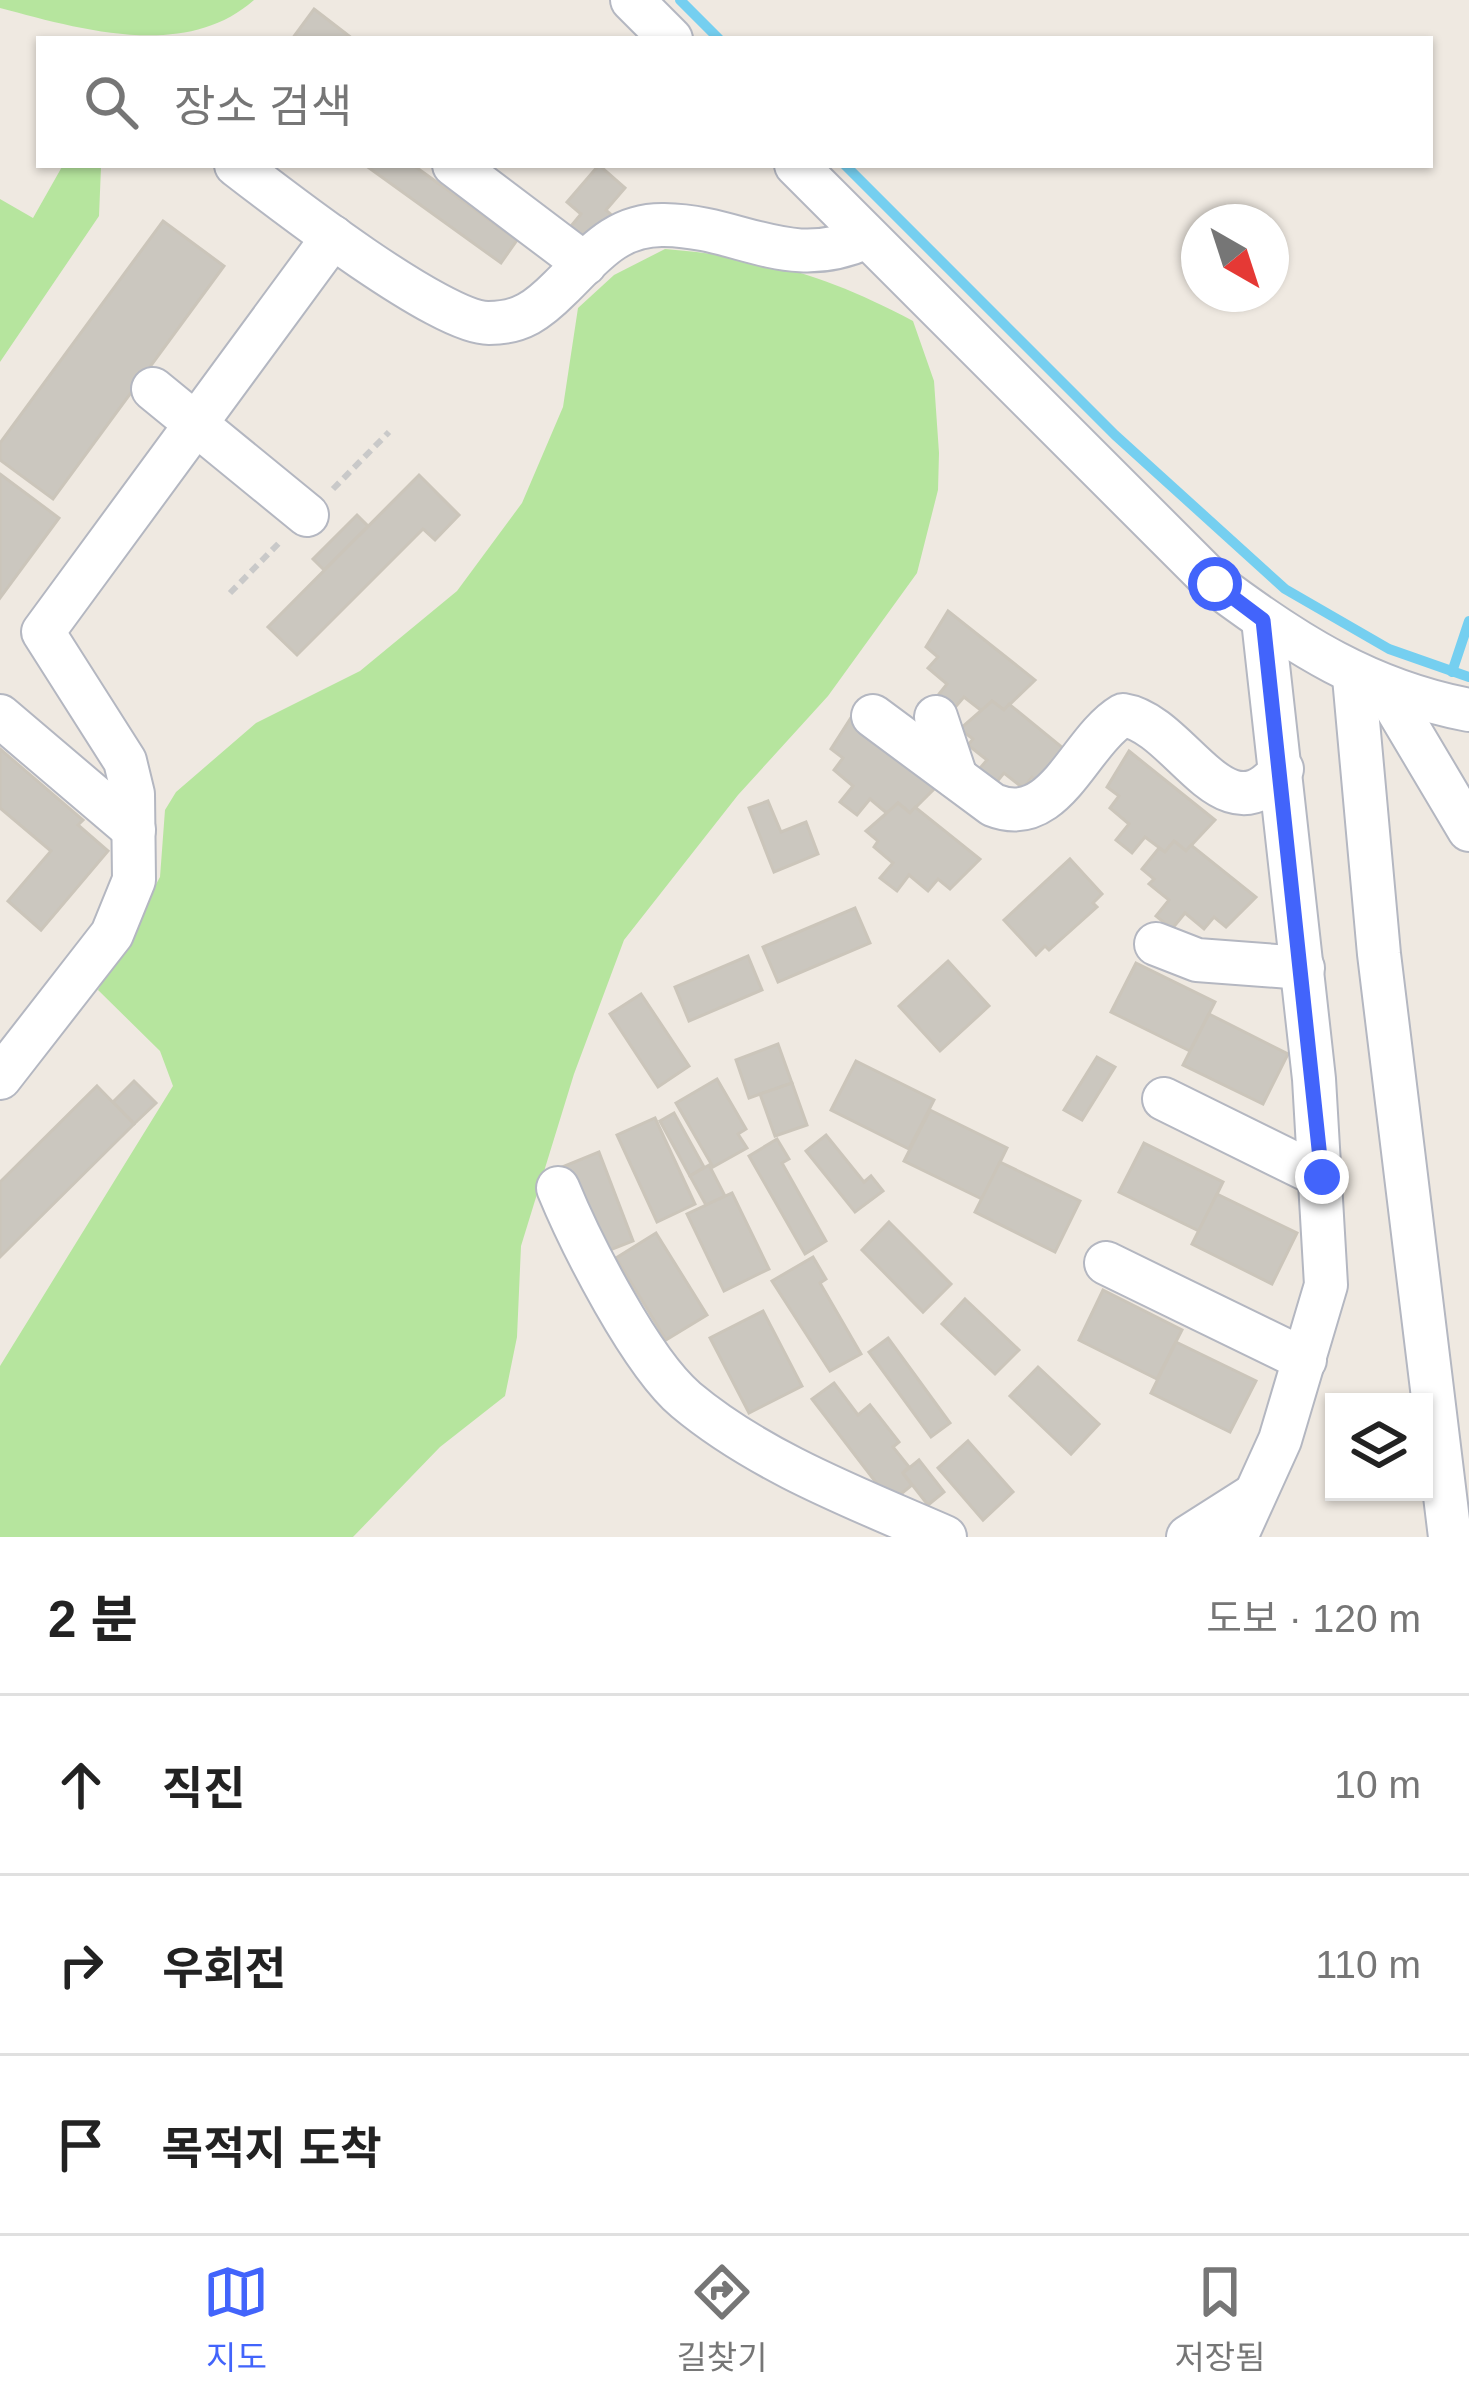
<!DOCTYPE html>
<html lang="ko">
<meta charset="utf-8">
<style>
body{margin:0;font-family:Arial,"Noto Sans KR",sans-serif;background:#f2f2f2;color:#222}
.controls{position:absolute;right:36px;bottom:36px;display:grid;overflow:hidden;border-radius:0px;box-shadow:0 3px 9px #0004}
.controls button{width:108px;height:108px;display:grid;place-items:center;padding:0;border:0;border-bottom:3px solid #e0e0e0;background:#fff;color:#222;font:60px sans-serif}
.compass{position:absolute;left:1181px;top:204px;width:108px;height:108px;border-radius:50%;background:#fff;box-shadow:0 3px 9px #0004;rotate:141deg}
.stop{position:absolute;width:36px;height:36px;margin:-27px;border:9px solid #4264fb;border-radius:50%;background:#fff}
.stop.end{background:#4264fb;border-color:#fff;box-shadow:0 3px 12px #0008}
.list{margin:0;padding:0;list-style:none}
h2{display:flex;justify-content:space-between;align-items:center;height:156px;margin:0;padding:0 48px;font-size:51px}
h2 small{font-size:39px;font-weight:400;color:#767676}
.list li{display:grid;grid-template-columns:78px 1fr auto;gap:36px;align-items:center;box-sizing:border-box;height:180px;padding:0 48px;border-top:3px solid #e0e0e0}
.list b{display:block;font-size:45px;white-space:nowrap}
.list em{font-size:39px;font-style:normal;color:#767676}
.icon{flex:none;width:66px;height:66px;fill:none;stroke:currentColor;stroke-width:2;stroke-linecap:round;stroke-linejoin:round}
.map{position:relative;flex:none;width:1469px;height:1537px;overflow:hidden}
.search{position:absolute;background:#fff;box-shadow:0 3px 9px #0004;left:36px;right:36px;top:36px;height:132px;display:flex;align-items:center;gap:30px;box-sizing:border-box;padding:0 42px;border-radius:0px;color:#767676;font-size:45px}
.sheet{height:696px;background:#fff}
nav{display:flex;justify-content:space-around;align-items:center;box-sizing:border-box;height:168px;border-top:3px solid #e0e0e0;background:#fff;font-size:33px;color:#767676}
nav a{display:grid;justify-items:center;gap:6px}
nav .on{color:#4264fb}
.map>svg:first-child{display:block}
.green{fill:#b6e59e}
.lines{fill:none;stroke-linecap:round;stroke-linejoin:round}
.stream{stroke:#75cff0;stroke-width:10}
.building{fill:#cbc7bf;stroke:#cbc5ba;stroke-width:3}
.minor-casing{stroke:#b4b7c1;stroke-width:46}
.path{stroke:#c9c9c9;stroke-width:6;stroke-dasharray:9 6;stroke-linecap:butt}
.minor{stroke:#fff;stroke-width:42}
.route{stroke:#4264fb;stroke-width:15}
</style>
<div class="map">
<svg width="1469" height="1537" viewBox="0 0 1469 1537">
<rect width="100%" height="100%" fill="#efe9e1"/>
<g class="green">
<path d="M0,0h254c-69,61 -174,29 -254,8z"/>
<path d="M63,165l38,2 -2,49 -99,146v-163l33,19z"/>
<path d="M665,249c98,8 161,26 248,72l21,60 5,72 -1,37 -21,83 -89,123 -90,99 -114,145 -50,134 -53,172 -4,91 -12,59 -65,51 -87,90h-353v-171l173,-280 -13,-35 -62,-61 62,-113 5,-67 11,-18 80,-69 104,-52 97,-80 65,-88 41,-96 15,-99 36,-33z"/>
</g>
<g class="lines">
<g class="stream">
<path d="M680,0l39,39"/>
<path d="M845,165l270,270 170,154 104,60 80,28"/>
<path d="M1452,672l17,-51"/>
</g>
</g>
<g class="building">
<path d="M314,9l39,30h-61z"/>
<path d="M365,165h48l104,75 -16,23z"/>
<path d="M599,165l26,23 -19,22 9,8 -24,26 -20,-18 10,-12 -14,-12z"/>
<path d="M163,221l61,45 -171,233 -53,-39v-17z"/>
<path d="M0,474l59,44 -59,80z"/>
<path d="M419,475l40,40 -24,25 -12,-11 -126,126 -29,-28z"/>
<path d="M357,515l11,11 -44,44 -11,-11z"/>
<path d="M948,611l87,69 -31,30 -12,-9 -9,11 -19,-15 -13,15 -16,-13 12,-15 -19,-16 10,-11 -12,-10z"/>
<path d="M992,701l12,9 5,-6 65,53 -30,30 -12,-10 -9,11 -19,-15 -13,16 -17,-14 13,-15 -19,-15 5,-6 -13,-10z"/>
<path d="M854,713l86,70 -30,30 -12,-10 -9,12 -19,-16 -13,16 -17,-13 13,-16 -19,-16 9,-12 -12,-9z"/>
<path d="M0,749l83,71 -5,5 30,26 -67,79 -33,-29 43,-50 -51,-43z"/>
<path d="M1129,751l86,69 -29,31 -12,-10 -9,11 -20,-15 -13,16 -16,-13 13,-16 -19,-16 9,-12 -12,-9z"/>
<path d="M768,801l13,31 25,-10 12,32 -44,18 -25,-64z"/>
<path d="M898,803l12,10 5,-6 65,52 -30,30 -12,-10 -10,12 -19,-16 -12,16 -17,-13 13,-15 -19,-16 4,-6 -12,-10z"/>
<path d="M1174,841l12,10 5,-6 65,52 -30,30 -12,-10 -10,12 -19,-16 -13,16 -16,-13 13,-16 -20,-16 5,-5 -12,-10 17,-21 6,4z"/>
<path d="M1070,859l32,35 -9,9 4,4 -48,43 -4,-4 -9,9 -32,-35z"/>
<path d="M855,908l15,35 -92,39 -15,-35z"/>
<path d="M748,956l14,34 -73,31 -14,-34z"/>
<path d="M948,961l41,45 -49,45 -41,-45z"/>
<path d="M1136,963l79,39 -25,49 -79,-39z"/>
<path d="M641,994l48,72 -31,21 -48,-73z"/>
<path d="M1209,1014l79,40 -25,50 -80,-39z"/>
<path d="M778,1044l14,39 -43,15 -13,-38z"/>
<path d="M1097,1057l18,10 -33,53 -18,-10z"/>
<path d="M856,1061l78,39 -25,49 -78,-39z"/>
<path d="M717,1079l29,50 -8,5 9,14 -34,19 -37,-64z"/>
<path d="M134,1081l22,22 -22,21 -21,-22z"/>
<path d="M792,1083l15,42 -32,11 -15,-42z"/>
<path d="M97,1086l37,38 -134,133v-75z"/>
<path d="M930,1110l77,38 -25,51 -78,-38z"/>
<path d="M674,1113l30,54 -14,9 -30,-55z"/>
<path d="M655,1118l40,86 -38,18 -40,-87z"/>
<path d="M826,1135l38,47 7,-6 12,15 -28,21 -49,-61z"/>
<path d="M777,1139l12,20 -7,4 44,78 -21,13 -56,-98z"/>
<path d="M1144,1143l79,39 -24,49 -80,-39z"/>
<path d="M599,1152l34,89 -36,14 -35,-88z"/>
<path d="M1000,1162l80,39 -25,51 -80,-40z"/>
<path d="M709,1165l16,31 -19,9 -16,-29z"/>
<path d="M732,1193l37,76 -45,22 -37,-77z"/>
<path d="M1217,1194l80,39 -25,51 -80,-40z"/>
<path d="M889,1222l62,62 -28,28 -61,-62z"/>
<path d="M656,1233l51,82 -41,25 -50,-82z"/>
<path d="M813,1257l13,22 -6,4 41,71 -31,17 -58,-90z"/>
<path d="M1103,1290l79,40 -25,49 -78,-39z"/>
<path d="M965,1299l54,51 -24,24 -53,-50z"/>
<path d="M763,1311l39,75 -53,27 -39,-75z"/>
<path d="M888,1338l62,85 -19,14 -62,-85z"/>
<path d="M1176,1342l80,39 -26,51 -79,-39z"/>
<path d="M1038,1367l61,57 -28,30 -61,-58z"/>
<path d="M834,1383l24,32 12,-10 29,37 -6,5 16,20 -6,6 9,12 -21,17 -79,-103z"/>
<path d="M968,1441l45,51 -30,28 -45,-52z"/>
<path d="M919,1460l25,32 -16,13 -25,-32z"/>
</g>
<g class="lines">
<g class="minor-casing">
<g id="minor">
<path d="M632,0l39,39"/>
<path d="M236,165c44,34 205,159 253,158 32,0 49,-13 71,-35 32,-31 55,-64 104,-63 78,1 124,48 203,12"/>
<path d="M454,165l131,99"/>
<path d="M796,165l419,419c80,60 154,107 254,126"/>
<path d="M153,389l154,126"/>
<path d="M1354,677l25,277 71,583"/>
<path d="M1384,687l85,143"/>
<path d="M0,716l134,114"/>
<path d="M873,716l120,89c63,25 85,-63 130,-90 59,9 101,128 159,54"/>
<path d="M936,717l20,60"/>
<path d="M1156,944l41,16 106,8"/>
<path d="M0,1078l112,-144 22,-54 -1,-86 -8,-33 -82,-129 290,-395"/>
<path d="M1164,1099l158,78"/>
<path d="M558,1188c23,56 83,174 128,212 74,62 172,99 259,137"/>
<path d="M1106,1263l199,97"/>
<path d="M1188,1537l66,-42"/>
<path d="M1236,1537l44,-97 46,-155 -12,-206 -51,-459"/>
</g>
</g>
<g class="path">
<path d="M333,489l56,-57"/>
<path d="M230,593l51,-52"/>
</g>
<use href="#minor" class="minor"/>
</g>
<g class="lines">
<path class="route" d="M1215,584l48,36 59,557"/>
</g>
</svg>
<div class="controls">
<button><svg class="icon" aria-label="layers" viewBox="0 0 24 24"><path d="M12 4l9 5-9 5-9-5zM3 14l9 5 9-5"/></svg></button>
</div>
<svg class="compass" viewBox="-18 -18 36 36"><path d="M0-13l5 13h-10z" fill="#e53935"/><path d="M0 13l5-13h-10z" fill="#767676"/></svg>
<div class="stop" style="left:1215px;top:584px"></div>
<div class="stop end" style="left:1322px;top:1177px"></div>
<div class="search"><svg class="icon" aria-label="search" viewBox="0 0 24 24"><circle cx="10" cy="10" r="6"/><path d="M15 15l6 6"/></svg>장소 검색</div>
</div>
<section class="sheet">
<h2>2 분<small>도보 · 120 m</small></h2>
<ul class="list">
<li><svg class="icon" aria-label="ahead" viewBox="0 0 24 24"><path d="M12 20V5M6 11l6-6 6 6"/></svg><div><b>직진</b></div><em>10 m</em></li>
<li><svg class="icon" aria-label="right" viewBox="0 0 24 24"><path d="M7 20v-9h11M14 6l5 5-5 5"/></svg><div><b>우회전</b></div><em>110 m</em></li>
<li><svg class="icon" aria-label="arrive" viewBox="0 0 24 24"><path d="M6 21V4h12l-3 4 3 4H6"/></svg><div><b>목적지 도착</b></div></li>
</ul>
</section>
<nav>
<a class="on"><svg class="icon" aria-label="map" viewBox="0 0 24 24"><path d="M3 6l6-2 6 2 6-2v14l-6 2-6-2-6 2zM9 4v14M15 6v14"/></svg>지도</a>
<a><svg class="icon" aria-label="directions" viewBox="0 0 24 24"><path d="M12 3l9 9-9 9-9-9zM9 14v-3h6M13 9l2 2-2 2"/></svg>길찾기</a>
<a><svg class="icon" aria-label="saved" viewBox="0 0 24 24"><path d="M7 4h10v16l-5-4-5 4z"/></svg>저장됨</a>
</nav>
